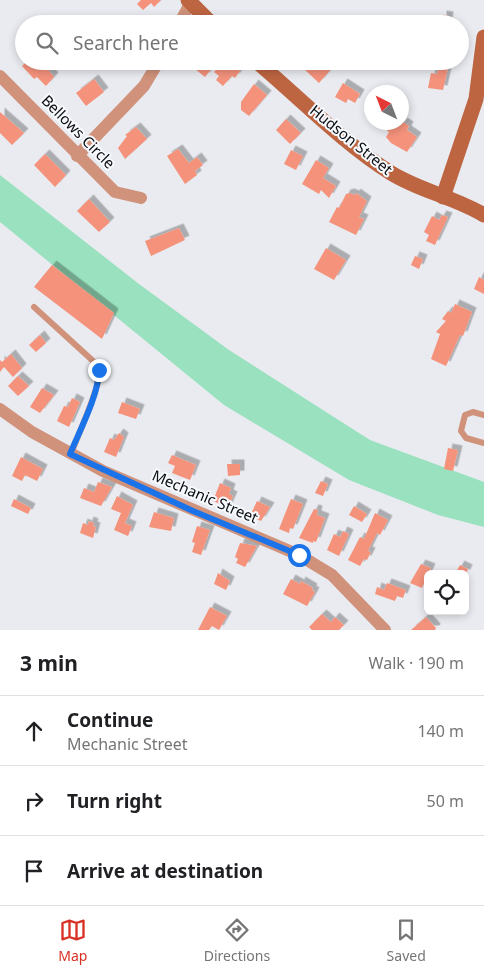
<!DOCTYPE html>
<meta charset="utf-8">
<style>
body{margin:0;font-family:"Noto Sans",sans-serif;background:#f6f6f6;color:#202124}
.controls{position:absolute;right:15px;bottom:15px;display:grid;overflow:hidden;border-radius:8px;box-shadow:0 2px 8px #0003}
.controls button{width:45px;height:45px;display:grid;place-items:center;padding:0;border:0;border-bottom:1px solid #e0e0e0;background:#fff;color:#202124;font:25px sans-serif}
.compass{position:absolute;left:364px;top:85px;width:45px;height:45px;border-radius:50%;background:#fff;box-shadow:0 2px 8px #0003;rotate:318deg}
.stop{position:absolute;width:15px;height:15px;margin:-11px;border:4px solid #1a73e8;border-radius:50%;background:#fff}
.stop.end{background:#1a73e8;border-color:#fff;box-shadow:0 1px 5px #0008}
.list{margin:0;padding:0;list-style:none}
h2{display:flex;justify-content:space-between;align-items:center;height:65px;margin:0;padding:0 20px;font-size:21px}
h2 small{font-size:16px;font-weight:400;color:#757577}
.list li{display:grid;grid-template-columns:32px 1fr auto;gap:15px;align-items:center;box-sizing:border-box;height:70px;padding:0 20px;border-top:1px solid #e0e0e0}
.list b{display:block;font-size:19px;white-space:nowrap}
.list p{margin:0;font-size:16px;white-space:nowrap;color:#757577}
.list em{font-size:16px;font-style:normal;color:#757577}
.icon{flex:none;width:28px;height:28px;fill:none;stroke:currentColor;stroke-width:2;stroke-linecap:round;stroke-linejoin:round}
.map{position:relative;flex:none;width:484px;height:630px;overflow:hidden}
.search{position:absolute;background:#fff;box-shadow:0 2px 8px #0003;left:15px;right:15px;top:15px;height:55px;display:flex;align-items:center;gap:12px;box-sizing:border-box;padding:0 18px;border-radius:28px;color:#757577;font-size:19px}
.sheet{height:275px;background:#fff}
nav{display:flex;justify-content:space-around;align-items:center;box-sizing:border-box;height:70px;border-top:1px solid #e0e0e0;background:#fff;font-size:14px;color:#757577}
nav a{display:grid;justify-items:center;gap:2px}
nav .on{color:#d93025}
.map>svg:first-child{display:block}
.green{fill:#9ae1bf}
.building{fill:#f4927b;filter:url(#shadow)}
.lines{fill:none;stroke-linecap:round;stroke-linejoin:round}
.lane{stroke:#d0927b;stroke-width:6}
.street{stroke:#d0927b;stroke-width:12}
.secondary{stroke:#bd6441;stroke-width:15}
.route{stroke:#1a73e8;stroke-width:6}
.labels{text-anchor:middle;stroke-width:4;stroke-linejoin:round;paint-order:stroke}
.street-label{font-size:15px;fill:#0b0c0d;stroke:#f6f9fd}
</style>
<div class="map">
<svg width="484" height="630" viewBox="0 0 484 630">
<defs>
<filter id="shadow"><feDropShadow dx="4.5" dy="-4.5" stdDeviation="0" flood-color="#0004"/></filter>
</defs>
<rect width="100%" height="100%" fill="#e9ebf0"/>
<path class="green" d="M0,175l139,109 90,66 141,90 114,42v45l-46,-12 -89,-35 -125,-75 -224,-183z"/>
<g class="building">
<path d="M141,0h20l-7,7 -3,-4 -8,7 -6,-6z"/>
<path d="M442,15l7,1 -1,8h-12v-4h6z"/>
<path d="M27,61h14l13,16 -8,9 -9,-9 -3,2 -12,-13z"/>
<path d="M202,61h4l7,6 -8,10 -10,-8z"/>
<path d="M224,61h4l12,10 -5,7 -3,-2 -9,10 -7,-6 3,-4 -5,-4z"/>
<path d="M300,61h25l7,7 -13,15 -15,-14 2,-2z"/>
<path d="M439,66l9,2 -5,22 -15,-2 3,-15 6,1z"/>
<path d="M94,79l10,13 -18,14 -10,-13z"/>
<path d="M343,83l17,11 -5,9 -7,-4 -2,4 -11,-6z"/>
<path d="M254,84l13,11 -18,21 -8,-6v-8z"/>
<path d="M0,112l24,21 -12,12 -12,-12z"/>
<path d="M286,119l15,14 -11,11 -14,-14z"/>
<path d="M377,122h19l4,4 3,-4 6,4 -2,4 10,7 -10,15 -16,-9 -5,-6 3,-5z"/>
<path d="M136,127l11,12 -22,20 -7,-11 9,-12 -2,-1z"/>
<path d="M178,149l11,14 8,-6 6,8 -8,6 2,4 -12,9 -18,-28z"/>
<path d="M291,150l12,6 -7,14 -12,-6z"/>
<path d="M45,154l21,21 -11,12 -21,-22z"/>
<path d="M316,160l13,8 -6,10 13,8 -7,12 -8,-8 -2,4 -17,-10z"/>
<path d="M350,193l5,2 1,-2 11,8 -8,16 5,2 -8,16 -27,-13 8,-15 2,1 7,-14z"/>
<path d="M89,199l21,23 -11,10 -22,-21z"/>
<path d="M442,215l6,2 -13,28 -9,-4 3,-6 -5,-3 8,-16 7,4z"/>
<path d="M179,228l6,12 -34,16 -6,-15z"/>
<path d="M326,248l20,12 -12,20 -20,-11z"/>
<path d="M415,256l8,3 -4,10 -8,-4z"/>
<path d="M52,265l62,48 -12,26 -68,-52z"/>
<path d="M479,277l5,3v14l-10,-5z"/>
<path d="M455,304l17,8 -9,24 -3,-1 -14,31 -15,-7 9,-25 -4,-2 10,-11 -4,-2 6,-8 3,2z"/>
<path d="M40,335l6,8 -10,9 -7,-7z"/>
<path d="M11,354l11,14 -9,9 -9,-10 -4,5v-12l2,2z"/>
<path d="M18,376l11,10 -11,10 -10,-10z"/>
<path d="M42,388l12,7 -14,18 -10,-6z"/>
<path d="M72,398l8,4 -11,25 -12,-6 7,-15 4,1z"/>
<path d="M122,402l18,7 -4,10 -18,-6z"/>
<path d="M119,433l5,4 -8,20 -12,-5 6,-14 4,2z"/>
<path d="M448,448l10,2 -5,21 -9,-2z"/>
<path d="M172,455l24,10 -6,15 -18,-7 3,-7 -7,-3z"/>
<path d="M21,457l22,12 -6,12 -12,-6 -3,6 -10,-5z"/>
<path d="M227,464h13v11l-12,1z"/>
<path d="M321,481l7,3 -5,12 -8,-3z"/>
<path d="M98,482l14,5 -11,19 -21,-8 4,-10 10,4z"/>
<path d="M220,483l11,5 -2,6 4,2 -5,11 -15,-6z"/>
<path d="M117,496l16,9 -8,18 7,3 -4,10 -14,-6 7,-17 -10,-4z"/>
<path d="M14,499l17,9 -3,6 -17,-8z"/>
<path d="M291,499l12,5 -10,25 -3,-1 -1,5 -10,-4z"/>
<path d="M257,501l13,6 -9,14 -11,-5z"/>
<path d="M354,506l13,8 -5,8 -13,-7z"/>
<path d="M314,509l4,1 -1,5 8,3 -9,24 -3,-1v2l-14,-5z"/>
<path d="M154,512l20,6 -3,13 -22,-4z"/>
<path d="M375,513l13,7 -8,15 -3,-2 -9,18 3,1 -4,8 -3,-1 -4,7 -12,-6 12,-23 4,2z"/>
<path d="M89,521l5,2 -1,3 3,1 -3,11 -13,-5 3,-10 5,2z"/>
<path d="M197,526l13,4 -9,25 -9,-3 3,-9 -3,-1z"/>
<path d="M343,531l6,3 -10,22 -12,-6 7,-16 6,3z"/>
<path d="M240,543l17,3 -12,21 -9,-4 2,-4 -3,-2z"/>
<path d="M421,564l10,4 -9,20 -12,-5z"/>
<path d="M460,565l8,4 -2,5 -10,-2z"/>
<path d="M218,573l12,8 -4,9 -12,-6z"/>
<path d="M291,579l9,5 1,-3 12,7 -1,2 3,2 -8,14 -24,-12z"/>
<path d="M387,583l19,7 -3,8 -6,-2 -2,5 -20,-7 2,-7 7,3z"/>
<path d="M210,607l17,9 -8,14 -7,-4 -3,4h-11z"/>
<path d="M322,614l9,8 4,-5 9,8 -5,5h-27l-3,-3z"/>
<path d="M426,617l10,11 -1,2h-24z"/>
</g>
<g class="lines">
<g class="lane">
<path d="M34,307l58,53c2,2 6,6 7,9 4,13 -23,70 -28,85"/>
<path d="M484,415l-11,-3 -8,3 -4,16 5,7 18,5"/>
</g>
<g class="street">
<path d="M179,24l12,-22"/>
<path d="M0,76l115,116 26,6"/>
<path d="M77,156l67,-70 15,-25"/>
<path d="M0,409l32,23 71,39 196,84 33,20 53,55"/>
</g>
<g class="secondary">
<path d="M188,0l24,24"/>
<path d="M256,61c43,36 88,83 135,112 29,18 63,24 93,42"/>
<path d="M443,197l33,-98 8,-62"/>
</g>
</g>
<g class="lines">
<path class="route" d="M99,370c0,24 -19,60 -29,84l123,57 106,44"/>
</g>
<g class="labels">
<g class="street-label">
<text transform="translate(78 132) rotate(45)" y="5">Bellows Circle</text>
<text transform="translate(351 140) rotate(39)" y="5">Hudson Street</text>
<text transform="translate(205 497) rotate(23)" y="5">Mechanic Street</text>
</g>
</g>
</svg>
<div class="controls">
<button><svg class="icon" aria-label="locate" viewBox="0 0 24 24"><circle cx="12" cy="12" r="6"/><path d="M12 2v4M12 18v4M2 12h4M18 12h4"/></svg></button>
</div>
<svg class="compass" viewBox="-18 -18 36 36"><path d="M0-13l5 13h-10z" fill="#e53935"/><path d="M0 13l5-13h-10z" fill="#757577"/></svg>
<div class="stop" style="left:299px;top:555px"></div>
<div class="stop end" style="left:99px;top:370px"></div>
<div class="search"><svg class="icon" aria-label="search" viewBox="0 0 24 24"><circle cx="10" cy="10" r="6"/><path d="M15 15l6 6"/></svg>Search here</div>
</div>
<section class="sheet">
<h2>3 min<small>Walk · 190 m</small></h2>
<ul class="list">
<li><svg class="icon" aria-label="ahead" viewBox="0 0 24 24"><path d="M12 20V5M6 11l6-6 6 6"/></svg><div><b>Continue</b><p>Mechanic Street</p></div><em>140 m</em></li>
<li><svg class="icon" aria-label="right" viewBox="0 0 24 24"><path d="M7 20v-9h11M14 6l5 5-5 5"/></svg><div><b>Turn right</b></div><em>50 m</em></li>
<li><svg class="icon" aria-label="arrive" viewBox="0 0 24 24"><path d="M6 21V4h12l-3 4 3 4H6"/></svg><div><b>Arrive at destination</b></div></li>
</ul>
</section>
<nav>
<a class="on"><svg class="icon" aria-label="map" viewBox="0 0 24 24"><path d="M3 6l6-2 6 2 6-2v14l-6 2-6-2-6 2zM9 4v14M15 6v14"/></svg>Map</a>
<a><svg class="icon" aria-label="directions" viewBox="0 0 24 24"><path d="M12 3l9 9-9 9-9-9zM9 14v-3h6M13 9l2 2-2 2"/></svg>Directions</a>
<a><svg class="icon" aria-label="saved" viewBox="0 0 24 24"><path d="M7 4h10v16l-5-4-5 4z"/></svg>Saved</a>
</nav>
